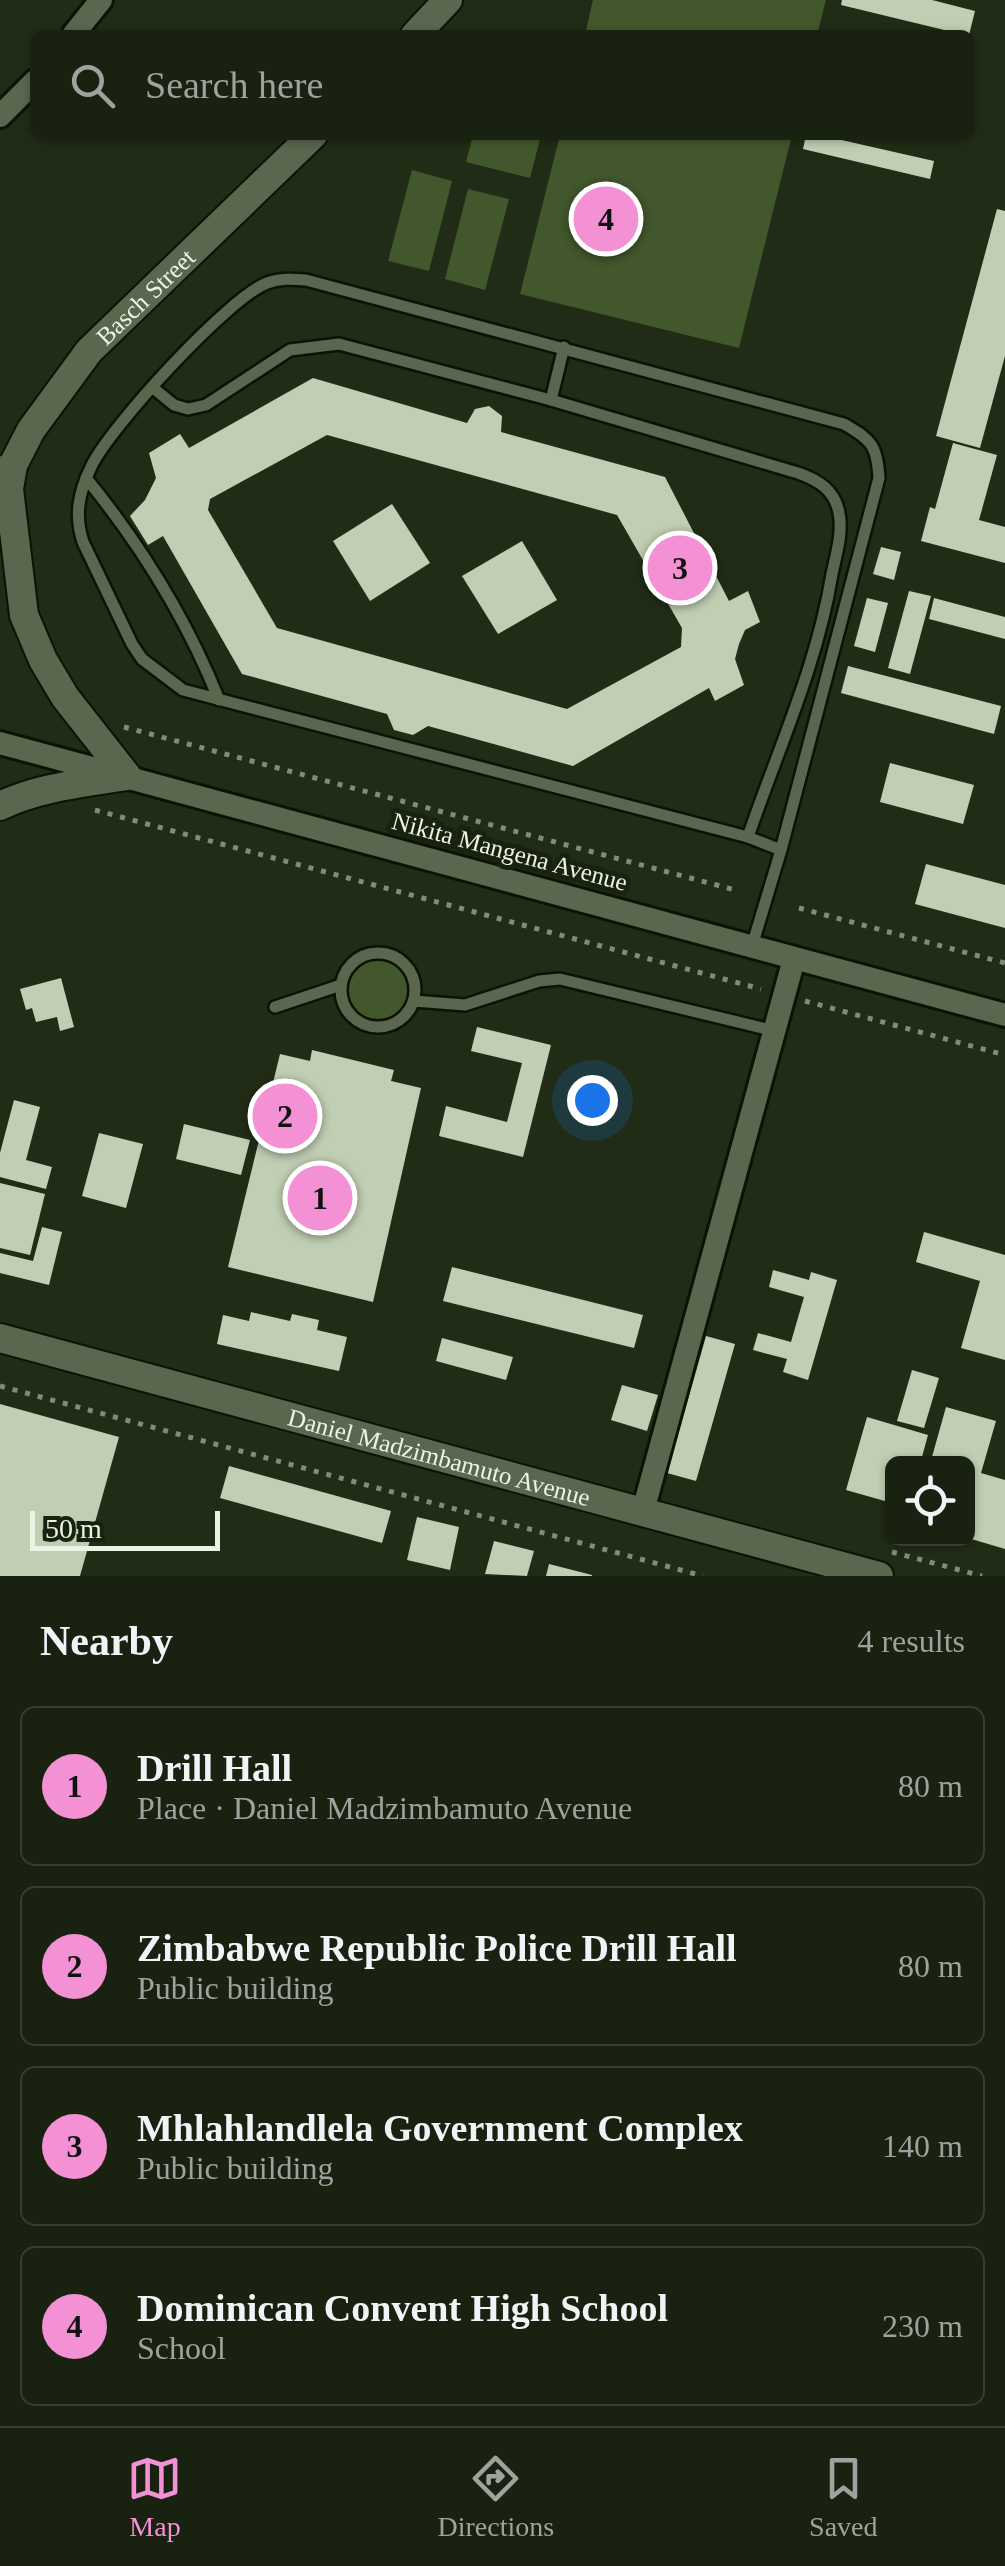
<!DOCTYPE html>
<meta charset="utf-8">
<style>
body{margin:0;font-family:Georgia,serif;background:#262e1e;color:#f1f3f6}
.controls{position:absolute;right:30px;bottom:30px;display:grid;overflow:hidden;border-radius:15px;box-shadow:0 2px 8px #0004}
.controls button{width:90px;height:90px;display:grid;place-items:center;padding:0;border:0;border-bottom:2px solid #373e30;background:#192110;color:#f1f3f6;font:50px sans-serif}
.scale{position:absolute;left:30px;bottom:25px;width:190px;box-sizing:border-box;padding-left:10px;border:5px solid #ebf3e5;border-top:0;font-size:28px;line-height:35px;white-space:nowrap;color:#ebf3e5;-webkit-text-stroke:8px #18220d;paint-order:stroke}
.you{position:absolute;left:592px;top:1100px;width:35px;height:35px;margin:-25px;border:8px solid #fff;border-radius:50%;background:#1a73e8;box-shadow:0 0 0 15px #1a73e833}
.badge{display:grid;place-items:center;width:65px;height:65px;border-radius:50%;background:#f491d4;color:#111;font-size:32px;font-weight:700}
.pin{position:absolute;translate:-50% -50%;border:5px solid #fff;box-shadow:0 2px 10px #0006}
.list{margin:0;padding:0;list-style:none}
h2{display:flex;justify-content:space-between;align-items:center;height:130px;margin:0;padding:0 40px;font-size:42px}
h2 small{font-size:32px;font-weight:400;color:#9fa39f}
.list li{display:grid;grid-template-columns:65px 1fr auto;gap:30px;align-items:center;box-sizing:border-box;height:160px;margin:0 20px 20px;padding:0 20px;border:2px solid #373e30;border-radius:15px}
.list b{display:block;font-size:38px;white-space:nowrap}
.list p{margin:0;font-size:32px;white-space:nowrap;color:#9fa39f}
.list em{font-size:32px;font-style:normal;color:#9fa39f}
.icon{flex:none;width:55px;height:55px;fill:none;stroke:currentColor;stroke-width:2;stroke-linecap:round;stroke-linejoin:round}
.map{position:relative;flex:none;width:1005px;height:1576px;overflow:hidden}
.search{position:absolute;background:#192110;box-shadow:0 2px 8px #0004;left:30px;right:30px;top:30px;height:110px;display:flex;align-items:center;gap:25px;box-sizing:border-box;padding:0 35px;border-radius:15px;color:#9fa39f;font-size:38px}
.sheet{height:850px;background:#192110}
nav{display:flex;justify-content:space-around;align-items:center;box-sizing:border-box;height:140px;border-top:2px solid #373e30;background:#192110;font-size:28px;color:#9fa39f}
nav a{display:grid;justify-items:center;gap:5px}
nav .on{color:#f491d4}
.map>svg:first-child{display:block}
.green{fill:#42572c}
.building{fill:#c0ceb3;fill-rule:evenodd}
.lines{fill:none;stroke-linecap:round;stroke-linejoin:round}
.service-casing{stroke:#0b1402;stroke-width:16}
.minor-casing{stroke:#0b1402;stroke-width:28}
.tertiary-casing{stroke:#0b1402;stroke-width:32}
.path{stroke:#828b79;stroke-width:5;stroke-dasharray:5 8;stroke-linecap:butt}
.service{stroke:#5a664e;stroke-width:11}
.minor{stroke:#5a664e;stroke-width:22}
.tertiary{stroke:#5a664e;stroke-width:28}
.labels{text-anchor:middle;stroke-width:10;stroke-linejoin:round;paint-order:stroke}
.street-label{font-size:25px;fill:#ebf3e5;stroke:#18220d}
</style>
<div class="map">
<svg width="1005" height="1576" viewBox="0 0 1005 1576">
<rect width="100%" height="100%" fill="#212c16"/>
<g class="green">
<path d="M593,0h233l-9,35h-232z"/>
<path d="M473,135h68l-11,43 -64,-16z"/>
<path d="M560,135h232l-53,213 -219,-54z"/>
<path d="M412,170l40,11 -23,90 -41,-10z"/>
<path d="M468,189l41,10 -24,91 -40,-11z"/>
<circle cx="377" cy="991" r="33"/>
</g>
<g class="building">
<path d="M842,0h90l43,11 -6,24h-4l-124,-30z"/>
<path d="M806,135h32l-1,4 97,22 -4,18 -127,-30z"/>
<path d="M997,209l8,2v145l-25,92 -44,-12z"/>
<path d="M313,378l154,45 8,-14 14,-3 13,10 -1,16 164,45 64,124 19,-10 12,31 -15,8 -6,14 -4,15 9,26 -29,16 -6,-13 -136,78 -145,-40 -15,9 -19,-5 -7,-16 -145,-40 -79,-138 -15,9 -18,-29 15,-16 11,-22 -7,-25 31,-19 9,14zM327,435l290,80 65,113 -1,19 -114,62 -290,-81 -69,-118 2,-11z"/>
<path d="M953,443l44,12 -18,65 26,7v36l-84,-22 9,-34 5,2z"/>
<path d="M392,504l38,59 -60,38 -37,-60z"/>
<path d="M522,541l35,59 -59,34 -36,-58z"/>
<path d="M881,547l20,5 -7,28 -21,-6z"/>
<path d="M909,591l22,5 -21,78 -22,-6z"/>
<path d="M867,598l21,5 -13,49 -21,-6z"/>
<path d="M934,598l71,19v22l-76,-20z"/>
<path d="M848,666l153,40 -7,28 -153,-41z"/>
<path d="M890,763l84,22 -11,39 -83,-22z"/>
<path d="M926,864l79,21v43l-90,-24z"/>
<path d="M61,978l13,49 -14,4 -3,-14 -21,5 -4,-14 -6,2 -6,-21z"/>
<path d="M477,1027l74,18 -28,112 -84,-21 7,-30 61,16 15,-59 -51,-12z"/>
<path d="M312,1050l82,20 -3,11 30,7 -48,214 -145,-35 52,-213 30,7z"/>
<path d="M14,1100l26,7 -14,53 26,7 -6,22 -46,-12v-24z"/>
<path d="M184,1124l66,16 -9,35 -65,-16z"/>
<path d="M99,1133l44,11 -17,64 -44,-12z"/>
<path d="M0,1183l45,11 -15,61 -30,-7z"/>
<path d="M42,1227l20,5 -13,53 -49,-12v-20l33,8z"/>
<path d="M924,1232l81,23v105l-44,-12 19,-67 -64,-19z"/>
<path d="M452,1267l191,48 -9,33 -191,-47z"/>
<path d="M773,1270l36,10 2,-8 26,8 -29,100 -25,-8 4,-13 -34,-9 5,-17 33,9 13,-45 -35,-10z"/>
<path d="M251,1312l39,9 2,-7 27,6 -2,10 30,7 -8,34 -122,-27 6,-29 26,6z"/>
<path d="M706,1336l29,8 -39,137 -29,-8z"/>
<path d="M442,1338l71,19 -7,23 -70,-19z"/>
<path d="M912,1370l27,8 -15,50 -27,-7z"/>
<path d="M622,1385l36,10 -11,36 -36,-11z"/>
<path d="M0,1404l119,33 -39,139h-80z"/>
<path d="M946,1407l50,14 -15,52 24,7v69l-37,-11v-74h-38z"/>
<path d="M867,1417l61,18 -8,29h-28v39l-46,-13z"/>
<path d="M229,1466l162,45 -9,32 -162,-45z"/>
<path d="M417,1517l42,10 -9,43 -43,-10z"/>
<path d="M494,1541l40,10 -7,25 -42,-2z"/>
<path d="M549,1564l43,11v1h-46z"/>
</g>
<g class="lines">
<g class="service-casing">
<g id="service">
<path d="M564,347l-13,53 247,73c20,7 37,17 41,40 4,20 -3,42 -7,61 -15,92 -54,175 -84,263"/>
<path d="M152,387l22,18 14,4 18,-4 84,-55 49,-6 212,56"/>
<path d="M86,478c54,66 101,142 133,222"/>
<path d="M752,946l29,-96 98,-372c-2,-32 -7,-38 -35,-54l-538,-144c-13,-1 -26,-2 -39,3 -39,15 -158,145 -176,184 -12,25 -17,48 -8,75l49,102 10,15 41,31 565,147 33,13"/>
<circle cx="378" cy="990" r="37"/>
<path d="M414,1001l51,4 74,-24 21,-2 215,52"/>
<path d="M275,1007l66,-22"/>
</g>
</g>
<g class="minor-casing">
<g id="minor">
<path d="M73,35l28,-35"/>
<path d="M0,116l35,-35"/>
<path d="M0,743l1005,272"/>
<path d="M643,1511l151,-552"/>
</g>
</g>
<g class="tertiary-casing">
<g id="tertiary">
<path d="M415,35l33,-35"/>
<path id="s1" d="M1,473l12,-8 18,-35 58,-79 224,-216"/>
<path d="M0,806c38,-19 85,-23 127,-30l-62,-79 -22,-37 -19,-45 -15,-126 4,-24"/>
<path id="s2" d="M0,1338l879,238"/>
</g>
</g>
<g class="path">
<path d="M124,727l615,164"/>
<path d="M95,810l666,179"/>
<path d="M799,908l206,55"/>
<path d="M805,1001l200,54"/>
<path d="M0,1386l703,190"/>
<path d="M892,1552l90,24"/>
</g>
<use href="#service" class="service"/>
<use href="#minor" class="minor"/>
<use href="#tertiary" class="tertiary"/>
</g>
<g class="labels">
<g class="street-label">
<text dy="9" stroke="none"><textPath href="#s1" startOffset="230">Basch Street</textPath></text>
<text transform="translate(510 851) rotate(15)" y="9">Nikita Mangena Avenue</text>
<text dy="9" stroke="none"><textPath href="#s2" startOffset="455">Daniel Madzimbamuto Avenue</textPath></text>
</g>
</g>
</svg>
<div class="controls">
<button><svg class="icon" aria-label="locate" viewBox="0 0 24 24"><circle cx="12" cy="12" r="6"/><path d="M12 2v4M12 18v4M2 12h4M18 12h4"/></svg></button>
</div>
<div class="scale">50 m</div>
<div class="you"></div>
<div class="pin badge" style="left:320px;top:1198px">1</div>
<div class="pin badge" style="left:285px;top:1116px">2</div>
<div class="pin badge" style="left:680px;top:568px">3</div>
<div class="pin badge" style="left:606px;top:219px">4</div>
<div class="search"><svg class="icon" aria-label="search" viewBox="0 0 24 24"><circle cx="10" cy="10" r="6"/><path d="M15 15l6 6"/></svg>Search here</div>
</div>
<section class="sheet">
<h2>Nearby<small>4 results</small></h2>
<ul class="list">
<li><span class="badge">1</span><div><b>Drill Hall</b><p>Place · Daniel Madzimbamuto Avenue</p></div><em>80 m</em></li>
<li><span class="badge">2</span><div><b>Zimbabwe Republic Police Drill Hall</b><p>Public building</p></div><em>80 m</em></li>
<li><span class="badge">3</span><div><b>Mhlahlandlela Government Complex</b><p>Public building</p></div><em>140 m</em></li>
<li><span class="badge">4</span><div><b>Dominican Convent High School</b><p>School</p></div><em>230 m</em></li>
</ul>
</section>
<nav>
<a class="on"><svg class="icon" aria-label="map" viewBox="0 0 24 24"><path d="M3 6l6-2 6 2 6-2v14l-6 2-6-2-6 2zM9 4v14M15 6v14"/></svg>Map</a>
<a><svg class="icon" aria-label="directions" viewBox="0 0 24 24"><path d="M12 3l9 9-9 9-9-9zM9 14v-3h6M13 9l2 2-2 2"/></svg>Directions</a>
<a><svg class="icon" aria-label="saved" viewBox="0 0 24 24"><path d="M7 4h10v16l-5-4-5 4z"/></svg>Saved</a>
</nav>
